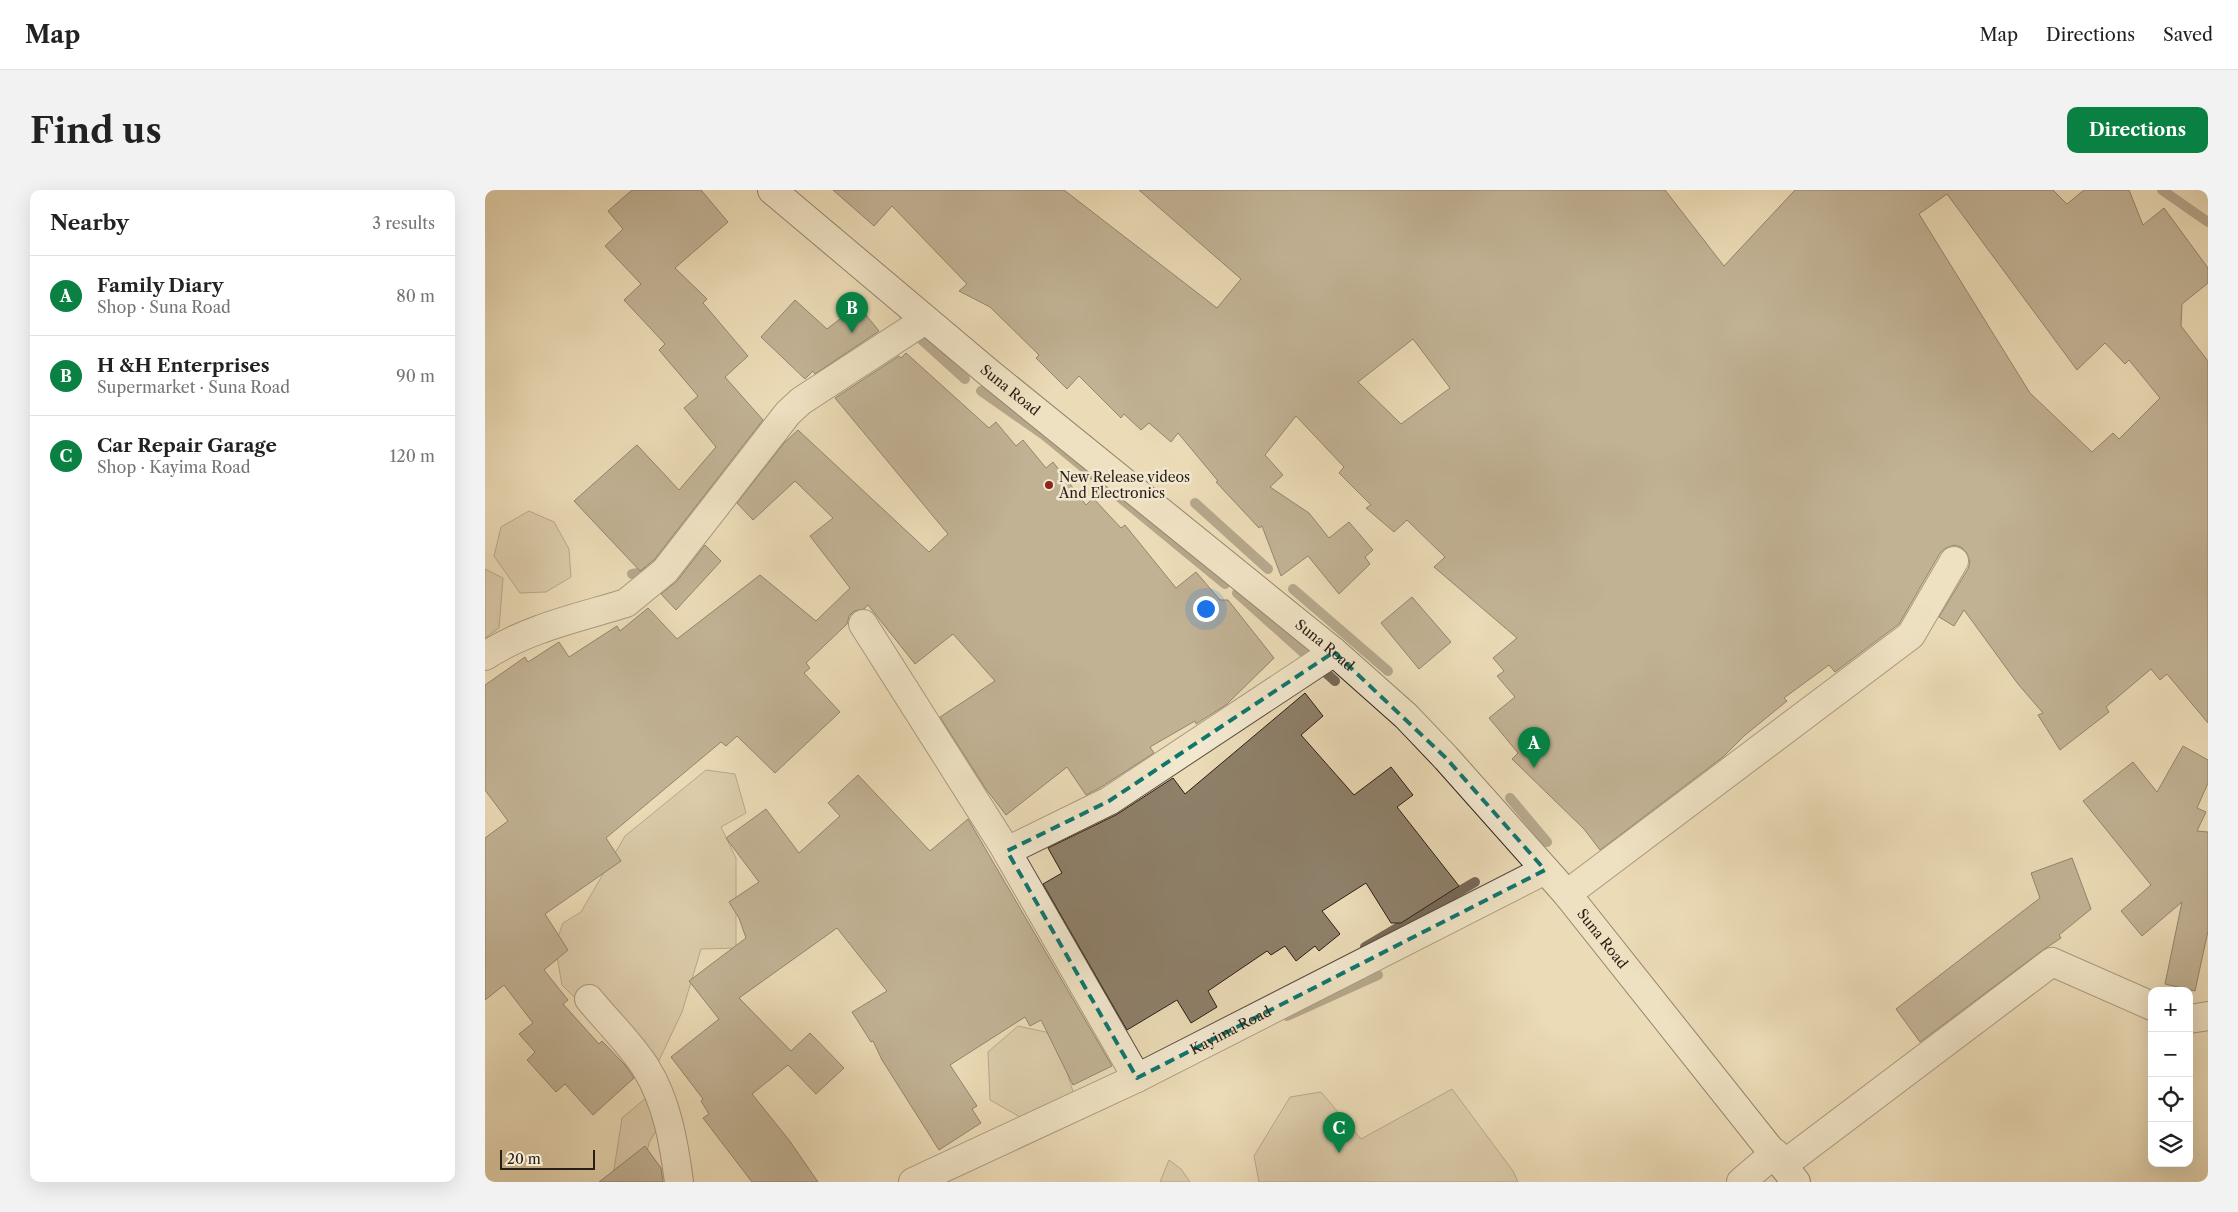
<!DOCTYPE html>
<meta charset="utf-8">
<style>
body{margin:0;font-family:"Libre Caslon Text",serif;background:#f2f2f2;color:#222}
.controls{position:absolute;right:15px;bottom:15px;display:grid;overflow:hidden;border-radius:10px;box-shadow:0 5px 20px #0002}
.controls button{width:45px;height:45px;display:grid;place-items:center;padding:0;border:0;border-bottom:1px solid #e0e0e0;background:#fff;color:#222;font:25px sans-serif}
.scale{position:absolute;left:15px;bottom:12px;width:95px;box-sizing:border-box;padding-left:5px;border:2px solid #2a1e17;border-top:0;font-size:14px;line-height:18px;white-space:nowrap;color:#2a1e17;-webkit-text-stroke:4px #f2e8d0;paint-order:stroke}
.you{position:absolute;left:720px;top:418px;width:18px;height:18px;margin:-12px;border:4px solid #fff;border-radius:50%;background:#1a73e8;box-shadow:0 0 0 8px #1a73e833}
.badge{display:grid;place-items:center;width:32px;height:32px;border-radius:50%;background:#0b8043;color:#fff;font-size:16px;font-weight:700}
.pin{position:absolute;translate:-50% -41px;filter:drop-shadow(0 1px 2px #0008)}
.pin::after{content:'';position:absolute;top:26px;width:18px;height:15px;background:inherit;clip-path:polygon(0 0,100% 0,50% 100%)}
.list{margin:0;padding:0;list-style:none}
h2{display:flex;justify-content:space-between;align-items:center;height:65px;margin:0;padding:0 20px;font-size:21px}
h2 small{font-size:16px;font-weight:400;color:#767676}
.list li{display:grid;grid-template-columns:32px 1fr auto;gap:15px;align-items:center;box-sizing:border-box;height:80px;padding:0 20px;border-top:1px solid #e0e0e0}
.list b{display:block;font-size:19px;white-space:nowrap}
.list p{margin:0;font-size:16px;white-space:nowrap;color:#767676}
.list em{font-size:16px;font-style:normal;color:#767676}
.icon{flex:none;width:28px;height:28px;fill:none;stroke:currentColor;stroke-width:2;stroke-linecap:round;stroke-linejoin:round}
.map{position:relative;flex:none;width:1723px;height:992px;overflow:hidden;border-radius:10px}
header{display:flex;align-items:center;gap:30px;box-sizing:border-box;height:70px;padding:0 25px;background:#fff;border-bottom:1px solid #e0e0e0}
header strong{font-size:24px}
nav{display:flex;gap:28px;margin-inline-start:auto;font-size:18px}
.intro{display:flex;align-items:center;justify-content:space-between;box-sizing:border-box;height:120px;padding:0 30px}
h1{margin:0;font-size:35px}
.button{padding:12px 22px;border-radius:10px;background:#0b8043;color:#fff;font-size:18px;font-weight:700}
main{display:flex;gap:30px;padding:0 30px}
aside{flex:1;background:#fff;border-radius:10px;box-shadow:0 5px 20px #0002}
.map>svg:first-child{display:block}
.green{fill:#cabb9c;stroke:#7a6c5a}
.lines{fill:none;stroke-linecap:round;stroke-linejoin:round}
.stream{stroke:#766957;stroke-width:10}
.building{fill:#8e806a;stroke:#2a1e17;fill-rule:evenodd}
.street-casing{stroke:#5a4d3f;stroke-width:30}
.secondary-casing{stroke:#2a1e17;stroke-width:30}
.street{stroke:#f2e8d0;stroke-width:28}
.secondary{stroke:#f2e8d0;stroke-width:28}
.marked{fill:none;stroke:#0f766e;stroke-width:4;stroke-dasharray:10 6;stroke-linejoin:round}
.poi-dot{fill:#8f2418;stroke:#f2e8d0;stroke-width:2}
.labels{text-anchor:middle;stroke-width:5;stroke-linejoin:round;paint-order:stroke}
.street-label{font-size:14px;fill:#2a1e17;stroke:#f2e8d0}
.poi-label{font-size:14px;fill:#2a1e17;stroke:#f2e8d0;text-anchor:start}
</style>
<header>
<strong>Map</strong>
<nav><a>Map</a><a>Directions</a><a>Saved</a></nav>
</header>
<div class="intro"><h1>Find us</h1><a class="button">Directions</a></div>
<main>
<aside>
<h2>Nearby<small>3 results</small></h2>
<ul class="list">
<li><span class="badge">A</span><div><b>Family Diary</b><p>Shop · Suna Road</p></div><em>80 m</em></li>
<li><span class="badge">B</span><div><b>H &amp;H Enterprises</b><p>Supermarket · Suna Road</p></div><em>90 m</em></li>
<li><span class="badge">C</span><div><b>Car Repair Garage</b><p>Shop · Kayima Road</p></div><em>120 m</em></li>
</ul>
</aside>
<div class="map">
<svg width="1723" height="992" viewBox="0 0 1723 992">
<rect width="100%" height="100%" fill="#ebdbb7"/>
<filter id="stains"><feTurbulence type="fractalNoise" baseFrequency=".004" numOctaves="4"/><feColorMatrix values="0 0 0 0 .2 0 0 0 0 .09 0 0 0 0 .02 0 0 0 .5 -.17"/></filter>
<radialGradient id="worn" r=".72"><stop offset=".6" stop-color="#630" stop-opacity="0"/><stop offset="1" stop-color="#630" stop-opacity=".3"/></radialGradient>
<g class="green">
<path d="M44,321l25,11 15,27 2,28 -25,15 -26,1 -26,-37 7,-29z"/>
<path d="M0,379l18,9 -4,50 -14,10z"/>
<path d="M221,580l29,4 11,39 -25,14 15,31v90l-35,1 -19,63 -28,59 -30,-24 -62,-62 -7,-40 8,-22 18,-11 44,-76z"/>
<path d="M533,836l37,8 19,61 -45,27 -39,-22 -2,-48z"/>
<path d="M967,899l61,82 5,11h-259l-5,-26 36,-59 31,-5 40,47z"/>
<path d="M162,907l11,30 -9,16 -9,39h-28l10,-64z"/>
<path d="M684,970l12,9 9,13h-30z"/>
</g>
<g class="lines">
<g class="stream">
<path d="M1677,0l46,32"/>
<path d="M426,140l54,49"/>
<path d="M496,201l63,44 181,149"/>
<path d="M710,313l73,66"/>
<path d="M147,384l19,-3 2,-3"/>
<path d="M808,399l95,82"/>
<path d="M752,403l98,88"/>
<path d="M1025,608l37,44"/>
<path d="M880,757l110,-65"/>
<path d="M802,826l91,-41"/>
</g>
</g>
<g class="building">
<path d="M147,0h69l27,32 -53,46 32,31 -4,4 45,53 -23,21 38,43 -109,140 -14,11 -66,-70 63,-56 42,45 37,-43 -32,-39 14,-12 -39,-46 6,-6 -41,-44 17,-16 -36,-38 18,-17 -15,-18z"/>
<path d="M348,0h231l153,118 24,-29 -102,-89h526l59,76 71,-76h258l14,14 17,-14h45l14,35 21,-17 44,60v15l-26,21 -1,22 27,35v362l-41,-49 -7,6 -9,-11 -45,38 3,5 -49,38 -22,-35 5,-2 -25,-29 -54,-74 -10,16 -15,-9 29,-48 2,-7 -3,-9 -6,-6 -7,-2 -8,3 -6,5 -41,71 -64,48 -6,-7 -45,33 3,3 -43,35 -21,21 -123,93 -16,-21 -72,-70 6,-6 -29,-35 26,-21 -18,-21 7,-5 -11,-13 24,-20 -83,-71 11,-10 -38,-37 -13,12 -28,-24 5,-3 -32,-32 5,-6 -48,-51 -31,39 18,20 -13,12 39,26 20,25 20,-16 24,28 -8,7 5,7 -31,30 -31,-38 -27,20 -19,-50 -3,2 -43,-46 2,-1 -40,-48 -7,9 -22,-19 -8,7 -17,-16 -3,4 -42,-42 -12,13 -31,-31 3,-3 -49,-48 -31,-16 8,-7 -75,-78 -18,20zM1462,4l130,176 28,-27 20,21 4,-4 31,38 -41,41 -6,-6 -21,19 -62,-59 -111,-179zM928,149l37,49 -49,36 -43,-42z"/>
<path d="M310,110l32,29 31,-24 21,26 -64,43 -2,-3 -8,8 -44,-42z"/>
<path d="M421,163l83,75 7,-6 20,24 7,-6 23,28 7,-6 33,43 7,-7 28,30 4,-3 51,63 20,-16 24,28h8l46,58 -48,47 -24,15 -6,4 -1,-3 -45,26 4,6 -53,34 -15,8 -19,-28 -61,48 -20,-26 -46,-72 55,-36 -42,-47 -38,30 -47,-59 -4,4 -10,2 -5,5 -2,8 -41,39 4,5 -6,5 36,39 -65,61 -38,-37 -11,10 -5,-4 -115,96 15,23 -76,53 23,36 -24,20 24,30 -5,4 36,40 3,-3 23,24 9,13 -41,37 -28,-31 -9,8 -29,-32 8,-8 -16,-18 14,-11 -29,-38 -19,15v-162l23,-17 -23,-31v-105l40,-28 3,5 31,-20 10,15 48,-31 3,5 28,-23 29,31 83,-64 56,46 34,-33 -40,-52 23,-18 -38,-37 -42,39 -16,-17 47,-60 14,-13 131,122 19,-18 -113,-136 64,-42 2,2z"/>
<path d="M220,355l16,16 -45,49 -15,-16 16,-13z"/>
<path d="M927,407l39,45 -32,27 -38,-46z"/>
<path d="M820,503l18,23 -22,19 53,60 37,-28 22,28 -16,12 62,79 -58,37h-10l-25,-40 -44,28 18,23 -21,17 -4,-5 -19,15 -11,-15 -14,9 -4,-4 -59,40 9,16 -26,16 -14,-23 -50,30 -84,-146 19,-11 -14,-25 68,-33 57,-37 12,16z"/>
<path d="M1698,556l25,14v23l-11,25 9,4 -9,19 11,1v99l-13,60 -30,-7 17,-82 -40,34 -21,-25 30,-26 -68,-84 50,-39 24,30z"/>
<path d="M373,585l72,76 38,-32 144,247 -39,19 -32,-65 -11,6 -5,-9 -75,48 27,41 -5,3 9,14 -42,27 -57,-90 -9,-19 -2,1 -19,-30 35,-21 -50,-63 -98,70 52,53 19,-18 34,35 -28,26 -28,-29 -36,29 37,46 29,42h-66l-49,-64 6,-4 -8,-13 2,-2 -32,-42 48,-38 -30,-38 57,-43 -7,-20 -10,-16 30,-20 -33,-44 40,-29 33,44 41,-37 -12,-13z"/>
<path d="M1587,668l19,51 -32,26 2,3 -18,12 -123,92 -24,-33 144,-111 -9,-25z"/>
<path d="M160,956l16,22 2,14h-64z"/>
</g>
<g class="lines">
<g class="street-casing">
<g id="street">
<path d="M378,434l140,221 134,233"/>
<path d="M0,466c43,-28 93,-38 141,-53l39,-32 123,-158 13,-12 124,-81"/>
<path d="M522,661l102,-50 225,-149"/>
<path d="M1082,704l344,-259 43,-74"/>
<path d="M104,809c18,22 42,45 57,69 21,34 28,75 33,114"/>
<path d="M1704,829l19,-3"/>
<path d="M1298,975l269,-203 100,44"/>
<path id="s1" d="M428,992l224,-104 408,-208"/>
<path d="M1256,992l34,-29"/>
</g>
</g>
<g class="secondary-casing">
<g id="secondary">
<path id="s2" d="M287,0l216,182 346,280 72,64 40,42 121,136 229,288"/>
</g>
</g>
<use href="#street" class="street"/>
<use href="#secondary" class="secondary"/>
</g>
<path d="M0 0H1723V992H0ZM849,462l112,106 99,112 -408,208 -130,-227 102,-50z" fill="#ebdbb7" fill-opacity=".55" fill-rule="evenodd"/>
<path class="marked" d="M849,462l112,106 99,112 -408,208 -130,-227 102,-50z"/>
<circle class="poi-dot" cx="564" cy="295" r="5"/>
<g class="labels">
<g class="street-label">
<text dy="5" stroke="none"><textPath href="#s2" startOffset="311">Suna Road</textPath></text>
<text dy="5" stroke="none"><textPath href="#s2" startOffset="716">Suna Road</textPath></text>
<text dy="5" stroke="none"><textPath href="#s2" startOffset="1121">Suna Road</textPath></text>
<text dy="5" stroke="none"><textPath href="#s1" startOffset="352">Kayima Road</textPath></text>
</g>
<g class="poi-label">
<text x="574" y="292">New Release videos<tspan x="574" dy="16">And Electronics</tspan></text>
</g>
</g>
<rect width="100%" height="100%" filter="url(#stains)"/>
<rect width="100%" height="100%" fill="url(#worn)"/>
</svg>
<div class="controls">
<button>+</button>
<button>−</button>
<button><svg class="icon" aria-label="locate" viewBox="0 0 24 24"><circle cx="12" cy="12" r="6"/><path d="M12 2v4M12 18v4M2 12h4M18 12h4"/></svg></button>
<button><svg class="icon" aria-label="layers" viewBox="0 0 24 24"><path d="M12 4l9 5-9 5-9-5zM3 14l9 5 9-5"/></svg></button>
</div>
<div class="scale">20 m</div>
<div class="you"></div>
<div class="pin badge" style="left:1049px;top:578px">A</div>
<div class="pin badge" style="left:367px;top:143px">B</div>
<div class="pin badge" style="left:854px;top:963px">C</div>
</div>
</main>
